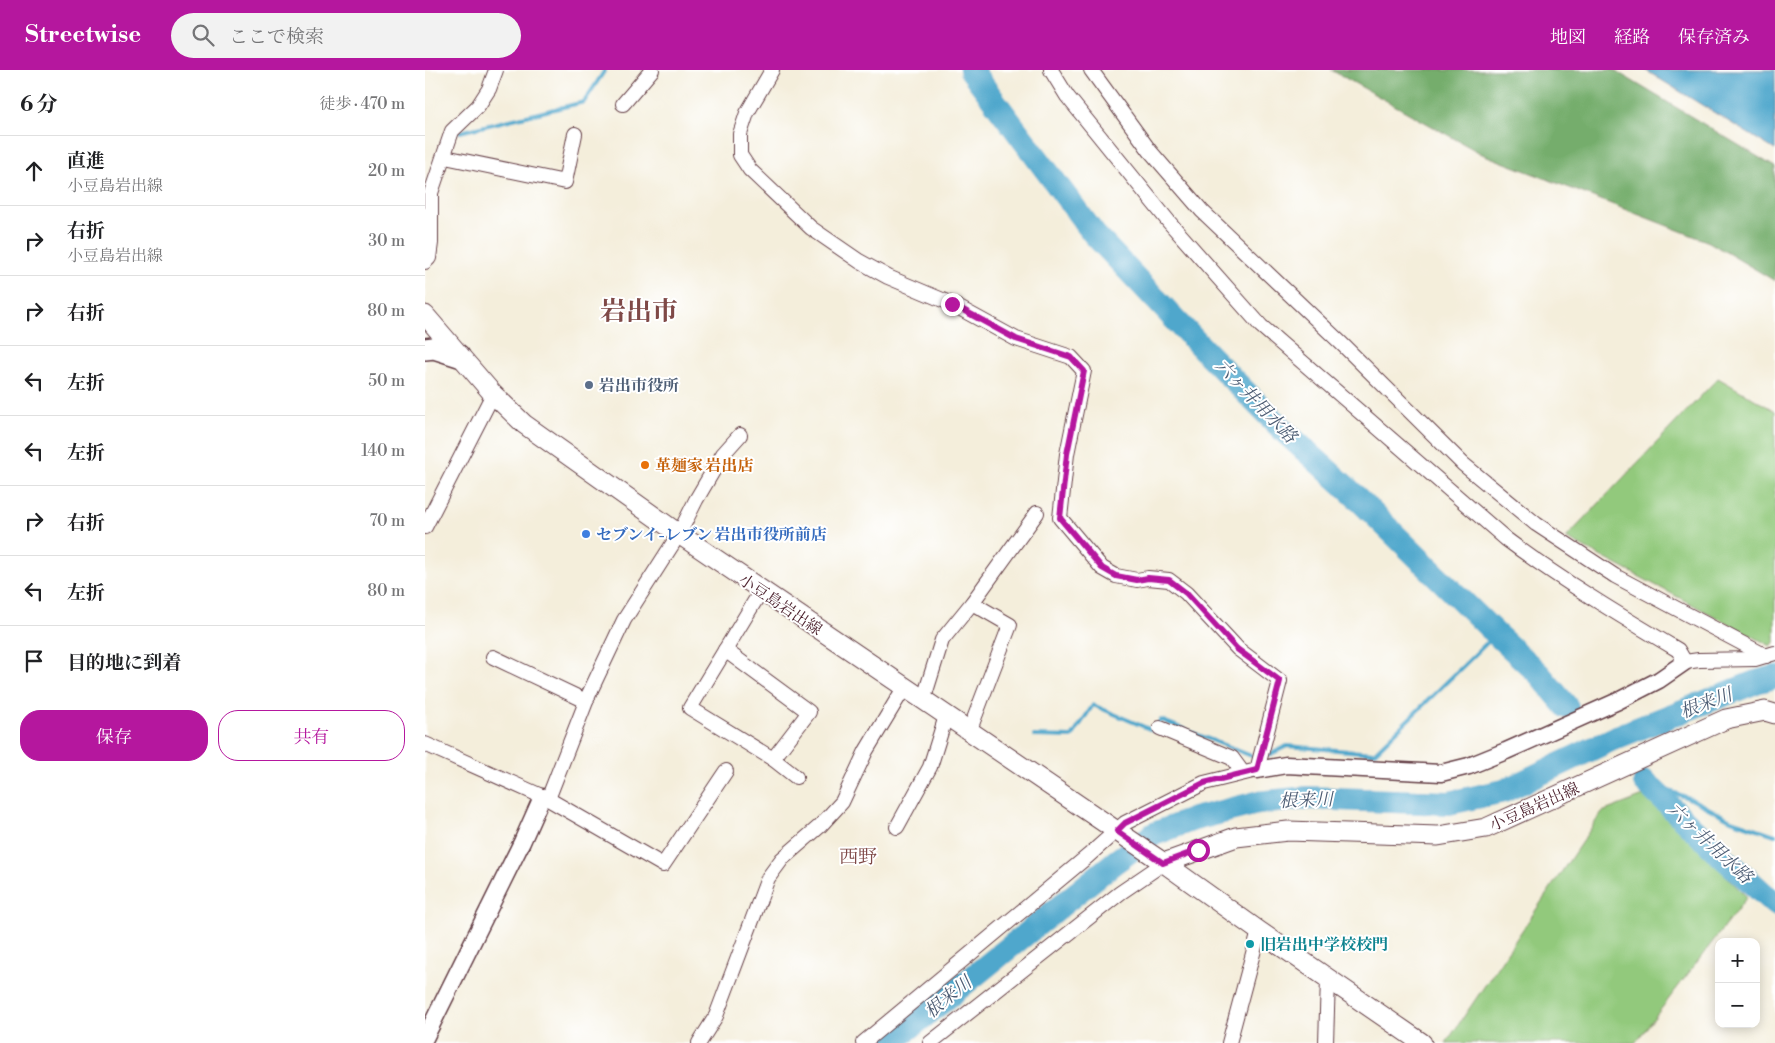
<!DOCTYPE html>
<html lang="ja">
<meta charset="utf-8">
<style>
body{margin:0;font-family:"Libre Bodoni","Noto Serif JP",serif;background:#f2f2f2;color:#202124}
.controls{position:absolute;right:15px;bottom:15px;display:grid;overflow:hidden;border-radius:10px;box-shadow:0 2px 12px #0003}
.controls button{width:45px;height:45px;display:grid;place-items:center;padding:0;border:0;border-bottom:1px solid #e0e0e0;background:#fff;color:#202124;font:25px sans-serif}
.stop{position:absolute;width:15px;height:15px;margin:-11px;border:4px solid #b5179e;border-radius:50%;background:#fff}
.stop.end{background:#b5179e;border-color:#fff;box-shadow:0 1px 5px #0008}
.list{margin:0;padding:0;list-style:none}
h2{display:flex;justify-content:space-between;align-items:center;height:65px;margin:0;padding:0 20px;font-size:21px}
h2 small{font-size:16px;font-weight:400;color:#757577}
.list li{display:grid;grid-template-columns:32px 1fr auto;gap:15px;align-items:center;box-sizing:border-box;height:70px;padding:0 20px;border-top:1px solid #e0e0e0}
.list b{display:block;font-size:19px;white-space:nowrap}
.list p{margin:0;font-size:16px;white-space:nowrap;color:#757577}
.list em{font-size:16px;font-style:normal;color:#757577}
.actions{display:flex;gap:10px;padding:15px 20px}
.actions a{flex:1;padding:11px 0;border:1px solid #b5179e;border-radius:20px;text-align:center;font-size:18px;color:#b5179e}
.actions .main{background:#b5179e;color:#fff}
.icon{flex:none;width:28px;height:28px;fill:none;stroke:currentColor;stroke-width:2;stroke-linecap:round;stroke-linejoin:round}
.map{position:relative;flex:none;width:1350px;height:973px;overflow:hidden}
header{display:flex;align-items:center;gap:30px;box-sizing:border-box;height:70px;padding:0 25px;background:#b5179e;color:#fff}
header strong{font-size:24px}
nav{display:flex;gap:28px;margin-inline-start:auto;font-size:18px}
.search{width:350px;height:45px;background:#f2f2f2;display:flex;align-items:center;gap:12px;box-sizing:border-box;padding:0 18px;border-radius:28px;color:#757577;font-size:19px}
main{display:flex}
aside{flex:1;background:#fff}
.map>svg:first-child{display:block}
.green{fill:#92c97c;stroke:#6e7454}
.forest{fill:#75ad6c;stroke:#60664c}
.water{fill:#4fa7cc;stroke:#4c637c}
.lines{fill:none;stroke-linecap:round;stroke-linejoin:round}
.stream{stroke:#4fa7cc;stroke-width:4}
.river{stroke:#4fa7cc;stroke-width:24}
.minor-casing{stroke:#643e45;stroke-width:16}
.tertiary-casing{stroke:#643e45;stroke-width:19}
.secondary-casing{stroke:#643e45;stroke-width:21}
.primary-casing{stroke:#643e45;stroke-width:24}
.minor{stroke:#fff;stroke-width:14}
.tertiary{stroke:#fff;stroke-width:16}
.secondary{stroke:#fff;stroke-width:19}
.primary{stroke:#fff;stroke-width:21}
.route{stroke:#b5179e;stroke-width:6}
.service-dot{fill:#5c6f8a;stroke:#fff;stroke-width:2}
.food-dot{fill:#e8710a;stroke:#fff;stroke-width:2}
.shop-dot{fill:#3f7fe0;stroke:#fff;stroke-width:2}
.culture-dot{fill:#0f9aa8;stroke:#fff;stroke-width:2}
.labels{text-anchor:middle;stroke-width:4;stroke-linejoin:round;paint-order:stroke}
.service-label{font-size:16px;font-weight:bold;fill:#4e5e75;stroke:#fff;text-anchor:start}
.food-label{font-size:16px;font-weight:bold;fill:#c56008;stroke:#fff;text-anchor:start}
.shop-label{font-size:16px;font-weight:bold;fill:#366cbe;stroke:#fff;text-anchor:start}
.street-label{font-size:16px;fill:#4a1f2b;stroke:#fff}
.culture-label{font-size:16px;font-weight:bold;fill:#0d838f;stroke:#fff;text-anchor:start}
.water-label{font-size:18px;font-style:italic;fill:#4c5c73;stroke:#fff}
.quarter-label{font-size:19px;fill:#7f4947;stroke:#fff}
.town-label{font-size:26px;font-weight:bold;fill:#7f4947;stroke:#fff}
</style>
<header>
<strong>Streetwise</strong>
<div class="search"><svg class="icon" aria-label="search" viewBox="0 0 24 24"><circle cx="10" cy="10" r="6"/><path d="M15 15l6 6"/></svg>ここで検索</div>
<nav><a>地図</a><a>経路</a><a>保存済み</a></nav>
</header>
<main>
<aside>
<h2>6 分<small>徒歩 · 470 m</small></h2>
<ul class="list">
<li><svg class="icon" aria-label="ahead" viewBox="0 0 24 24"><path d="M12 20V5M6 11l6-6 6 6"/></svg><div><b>直進</b><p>小豆島岩出線</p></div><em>20 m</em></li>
<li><svg class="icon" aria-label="right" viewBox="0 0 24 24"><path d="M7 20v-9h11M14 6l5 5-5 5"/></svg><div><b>右折</b><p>小豆島岩出線</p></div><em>30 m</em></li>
<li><svg class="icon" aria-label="right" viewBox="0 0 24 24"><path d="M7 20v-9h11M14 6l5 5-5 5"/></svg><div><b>右折</b></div><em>80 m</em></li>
<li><svg class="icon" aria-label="left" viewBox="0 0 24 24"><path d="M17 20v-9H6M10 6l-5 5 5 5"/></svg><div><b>左折</b></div><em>50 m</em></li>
<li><svg class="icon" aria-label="left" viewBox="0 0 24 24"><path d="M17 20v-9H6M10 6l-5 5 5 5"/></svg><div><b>左折</b></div><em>140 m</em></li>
<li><svg class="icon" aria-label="right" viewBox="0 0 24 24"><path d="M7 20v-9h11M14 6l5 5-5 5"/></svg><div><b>右折</b></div><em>70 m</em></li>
<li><svg class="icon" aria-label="left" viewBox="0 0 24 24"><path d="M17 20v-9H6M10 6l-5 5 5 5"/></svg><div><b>左折</b></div><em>80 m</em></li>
<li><svg class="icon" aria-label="arrive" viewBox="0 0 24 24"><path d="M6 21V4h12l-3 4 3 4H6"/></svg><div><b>目的地に到着</b></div></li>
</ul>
<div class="actions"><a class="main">保存</a><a>共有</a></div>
</aside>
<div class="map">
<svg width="1350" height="973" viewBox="0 0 1350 973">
<rect width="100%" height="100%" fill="#fff"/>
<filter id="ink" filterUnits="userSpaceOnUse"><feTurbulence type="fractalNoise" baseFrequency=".02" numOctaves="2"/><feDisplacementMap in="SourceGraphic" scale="10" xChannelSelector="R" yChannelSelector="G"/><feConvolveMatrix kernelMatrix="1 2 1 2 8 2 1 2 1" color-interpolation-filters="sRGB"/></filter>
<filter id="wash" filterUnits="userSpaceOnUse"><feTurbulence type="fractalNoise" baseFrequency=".0096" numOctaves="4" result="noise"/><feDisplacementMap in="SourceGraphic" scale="20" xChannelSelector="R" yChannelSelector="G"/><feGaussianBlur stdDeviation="1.12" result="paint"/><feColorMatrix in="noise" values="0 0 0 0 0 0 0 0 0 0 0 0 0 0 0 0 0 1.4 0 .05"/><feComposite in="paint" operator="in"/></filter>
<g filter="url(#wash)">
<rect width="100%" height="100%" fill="#f4eedb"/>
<g class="green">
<path d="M1293,308l57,33v230l-4,5 -205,-108z"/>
<path d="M1221,725l101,102 -112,146h-189l156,-231z"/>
</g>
<path class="forest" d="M906,0h283l161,97v114l-66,-39 -227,-88z"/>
<path class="water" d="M1220,0h130v80z"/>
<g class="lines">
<g class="stream">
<path d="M35,62l124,-30 21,-32"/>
<path d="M609,666l38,1 21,-32 61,26 7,-11 93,37 15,-2 18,-9 87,7 122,-119"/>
<path d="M1220,712l46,17 40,21 44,15"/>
</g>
<g class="river">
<path d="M546,0l123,164 110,116 82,83 61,55 149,146 43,40 28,33"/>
<path d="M1220,712l71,69 59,53"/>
<path d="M466,973l224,-181 39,-28 40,-15 63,-16 50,-5 142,5 55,-12 113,-54 139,-55 19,-5"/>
</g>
</g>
</g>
<g filter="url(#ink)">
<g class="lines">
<g class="minor-casing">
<g id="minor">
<path d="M347,0l-25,43 -7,21v21l10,15 61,58 48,33 29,16 64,27 64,35 55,18 13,14 -17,83 -7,64 42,50 14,8 21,4 11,-2 21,2 17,13 52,56 42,32 -23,89 -53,13 -79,40 -37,33 -225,187"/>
<path d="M626,0l16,26 102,126 92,104 245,213c55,41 113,76 172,111l7,12 14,-2 56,-1 20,-6"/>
<path d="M666,0l59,81 52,60 140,133 121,120 73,60 79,52 151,80"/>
<path d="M198,34l29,-34"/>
<path d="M20,87l120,25 10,-48"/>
<path d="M0,192l4,-4 2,-15v-50l21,-62 26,-25 11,-17 7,-19"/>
<path d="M0,457l68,-133"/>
<path d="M336,521l-71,117 83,51"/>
<path d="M300,580l84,62 -36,47 23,18"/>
<path d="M68,587l93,44"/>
<path d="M498,631l19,-61 30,-37 65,-90"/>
<path d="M735,658l72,30 11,15"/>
<path d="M544,662l41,-107 -38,-22"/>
<path d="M0,674l123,55 41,-105 35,-74 55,-86 17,-34 27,-46 17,-19"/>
<path d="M123,729l115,66 63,-94"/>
<path d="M472,757l33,-60 16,-51"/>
<path d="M274,973l17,-27 52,-138 14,-19 38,-33 22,-24 24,-51 38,-63"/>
<path d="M505,973l190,-150 44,-30"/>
<path d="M804,973l30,-112"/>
<path d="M901,973l2,-64"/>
</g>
</g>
<g class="tertiary-casing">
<g id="tertiary">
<path d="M832,700l29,-5 155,8 28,-7 37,-15 112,-50 41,-21 26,-18"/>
<path d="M0,968l97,-196 20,-45"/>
</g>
</g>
<g class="secondary-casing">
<g id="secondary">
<path d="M0,245l68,79 31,30 155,110 485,329 95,68 163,112"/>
<path d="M739,793l72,-26 52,-6 150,5 48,-8 240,-109 39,-8 10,3"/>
</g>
</g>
<g class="primary-casing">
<path id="primary" d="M0,279l9,-1 25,8"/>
</g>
<use href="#minor" class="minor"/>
<use href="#tertiary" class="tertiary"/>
<use href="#secondary" class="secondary"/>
<use href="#primary" class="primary"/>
</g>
</g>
<g class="lines" filter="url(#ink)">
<path class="route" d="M527,234l64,35 55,18 13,14 -17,83 -7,64 42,50 14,8 21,4 11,-2 21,2 17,13 51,56 43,32 -23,89 -53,13 -79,40 -8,8 46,32 35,-13"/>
</g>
<circle class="service-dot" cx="164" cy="315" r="5"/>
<circle class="food-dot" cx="220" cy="395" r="5"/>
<circle class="shop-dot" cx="161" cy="464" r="5"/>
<circle class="culture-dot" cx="825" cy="874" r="5"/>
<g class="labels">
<g class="service-label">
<text x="174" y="321">岩出市役所</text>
</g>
<g class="food-label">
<text x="230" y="401">革麺家 岩出店</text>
</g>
<g class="shop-label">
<text x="171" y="470">セブンイ-レブン 岩出市役所前店</text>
</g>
<g class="street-label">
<text transform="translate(356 534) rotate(34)" y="6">小豆島岩出線</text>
<text transform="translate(1109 736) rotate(-24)" y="6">小豆島岩出線</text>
</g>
<g class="culture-label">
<text x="835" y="880">旧岩出中学校校門</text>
</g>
<g class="water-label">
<text transform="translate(831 331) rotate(46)" y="6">六ヶ井用水路</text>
<text transform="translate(1281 633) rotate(-21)" y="6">根来川</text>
<text transform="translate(881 730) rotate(-2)" y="6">根来川</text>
<text transform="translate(1285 773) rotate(43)" y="6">六ヶ井用水路</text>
<text transform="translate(523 927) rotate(-39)" y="6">根来川</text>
</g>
<g class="quarter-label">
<text x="433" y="793">西野</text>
</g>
<g class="town-label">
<text x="214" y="250">岩出市</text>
</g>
</g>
</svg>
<div class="controls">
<button>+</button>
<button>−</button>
</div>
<div class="stop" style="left:773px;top:780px"></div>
<div class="stop end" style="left:527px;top:234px"></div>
</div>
</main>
